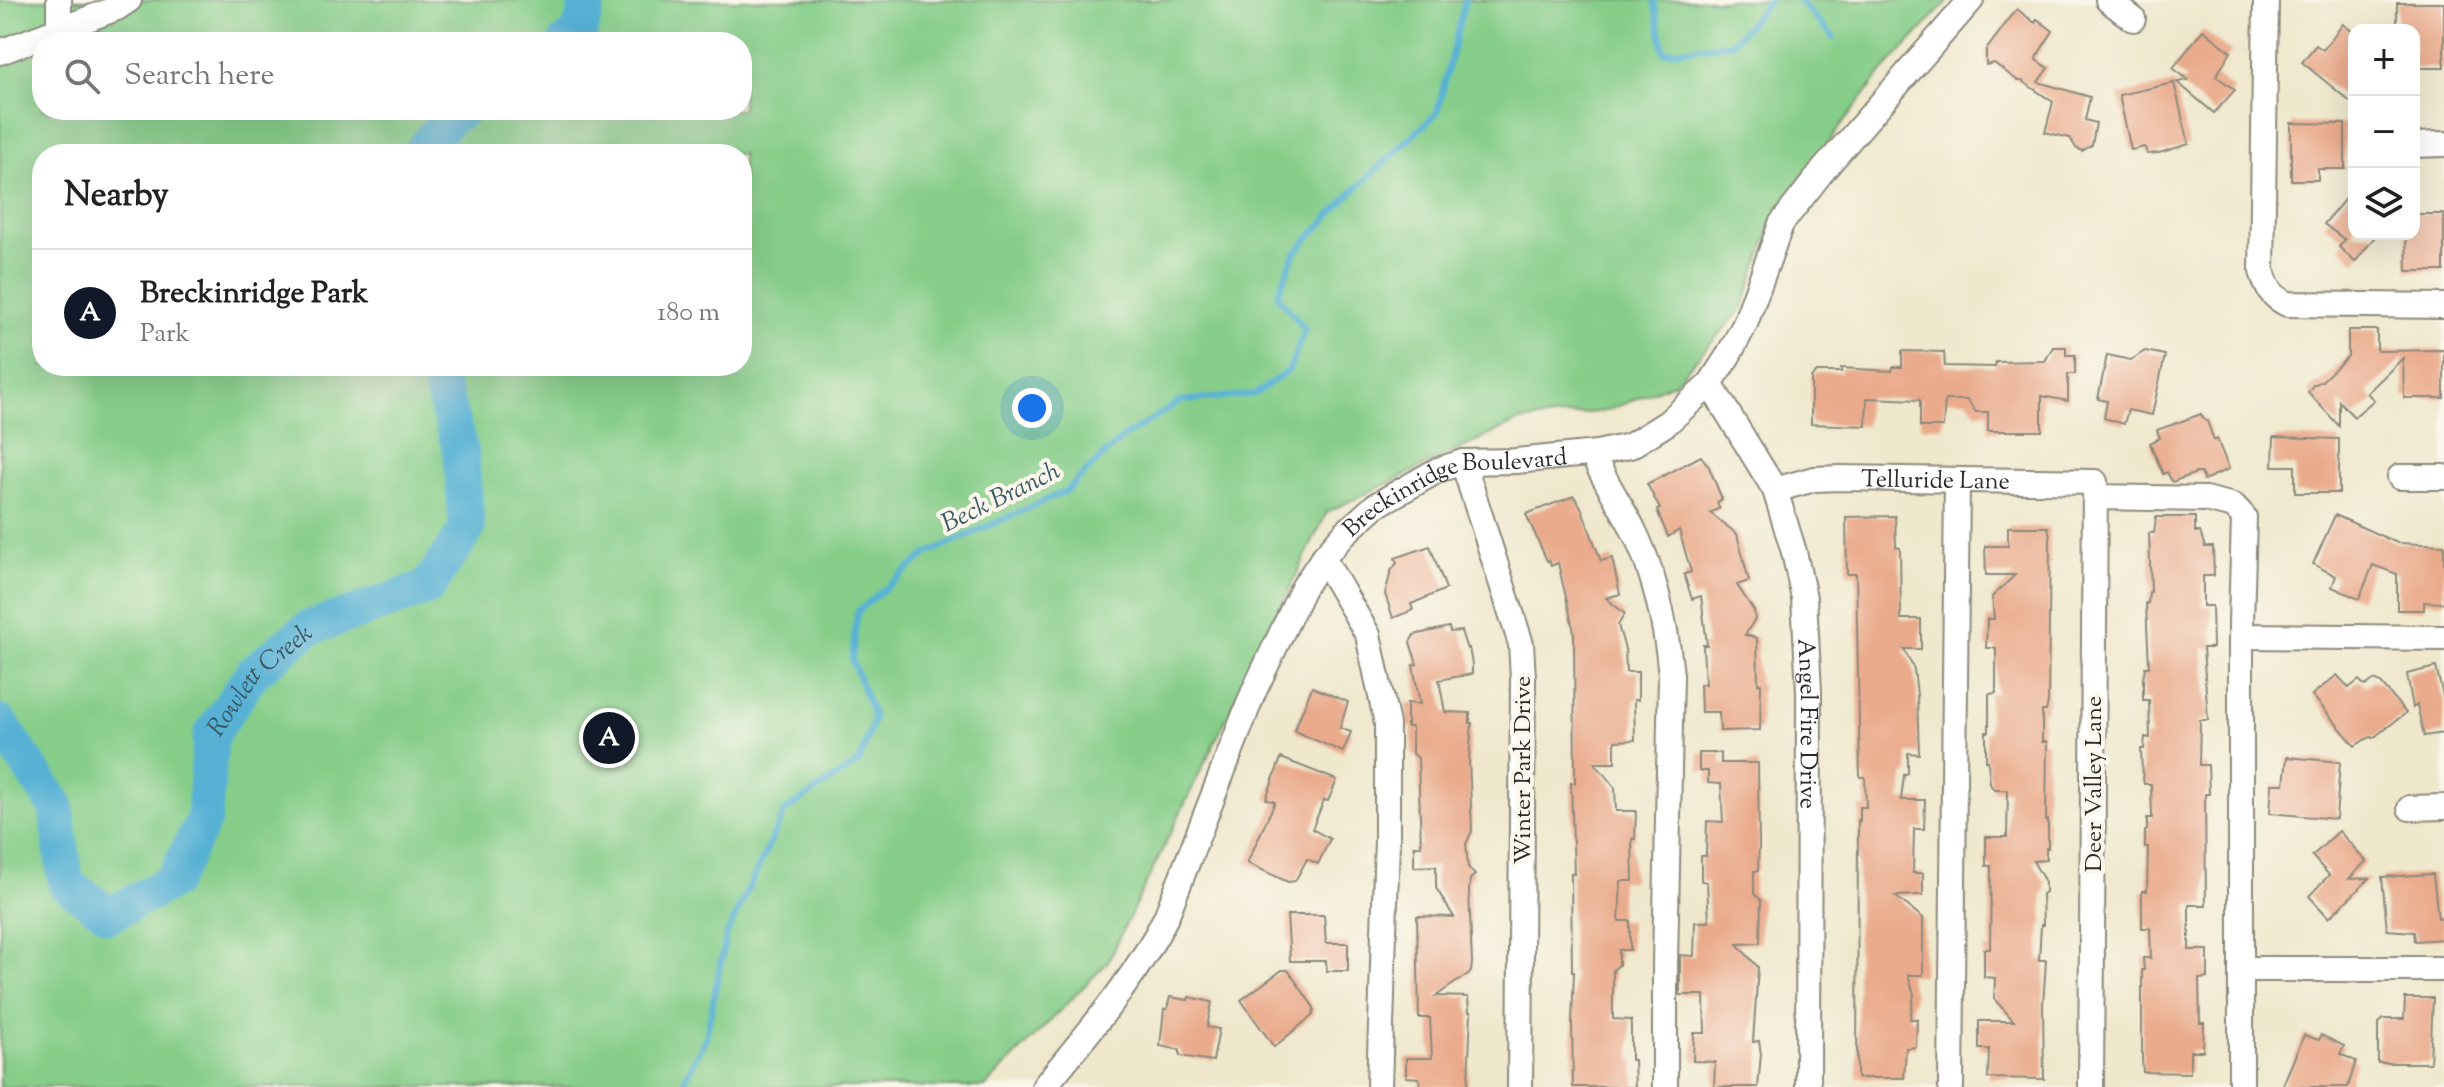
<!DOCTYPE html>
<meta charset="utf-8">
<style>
body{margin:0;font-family:"Sorts Mill Goudy",serif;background:#f6f6f6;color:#222}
.controls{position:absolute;right:24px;top:24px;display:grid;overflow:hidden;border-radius:16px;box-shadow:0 8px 32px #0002}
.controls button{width:72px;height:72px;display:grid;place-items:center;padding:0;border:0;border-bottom:2px solid #e0e0e0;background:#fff;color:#222;font:40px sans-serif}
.you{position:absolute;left:1032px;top:408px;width:28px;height:28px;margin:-20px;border:6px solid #fff;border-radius:50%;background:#1a73e8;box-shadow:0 0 0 12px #1a73e833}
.badge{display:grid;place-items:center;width:52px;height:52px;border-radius:50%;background:#111827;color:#fff;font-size:26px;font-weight:700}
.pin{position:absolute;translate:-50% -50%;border:4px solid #fff;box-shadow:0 2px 8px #0006}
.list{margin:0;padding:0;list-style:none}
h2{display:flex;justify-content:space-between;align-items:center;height:104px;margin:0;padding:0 32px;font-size:34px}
h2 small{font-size:26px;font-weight:400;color:#767676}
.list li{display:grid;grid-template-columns:52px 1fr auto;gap:24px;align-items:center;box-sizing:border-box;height:128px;padding:0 32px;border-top:2px solid #e0e0e0}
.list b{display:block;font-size:30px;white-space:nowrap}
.list p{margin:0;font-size:26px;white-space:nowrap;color:#767676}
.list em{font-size:26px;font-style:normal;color:#767676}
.icon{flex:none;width:44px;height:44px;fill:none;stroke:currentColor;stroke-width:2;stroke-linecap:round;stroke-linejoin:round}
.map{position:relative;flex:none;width:2444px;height:1087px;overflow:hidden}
.search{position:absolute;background:#fff;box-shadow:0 8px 32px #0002;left:32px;top:32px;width:720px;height:88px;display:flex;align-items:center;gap:20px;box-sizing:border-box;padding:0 28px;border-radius:32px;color:#767676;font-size:30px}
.panel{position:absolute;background:#fff;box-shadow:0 8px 32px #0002;left:32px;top:144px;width:720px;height:232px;border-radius:32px}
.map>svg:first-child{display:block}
.green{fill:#86cd89;stroke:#587c5a;stroke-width:2;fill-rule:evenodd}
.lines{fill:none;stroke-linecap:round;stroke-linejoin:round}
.stream{stroke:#57b1d4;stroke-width:6}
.river{stroke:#57b1d4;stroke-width:36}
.building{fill:#eaab8d}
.minor-casing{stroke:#8d8a7c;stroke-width:28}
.minor{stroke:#fff;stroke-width:24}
.labels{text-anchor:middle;stroke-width:8;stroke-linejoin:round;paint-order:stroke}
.street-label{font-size:24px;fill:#2b2b2b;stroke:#fbf7ec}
.water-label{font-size:26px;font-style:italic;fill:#3a5a66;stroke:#fbf7ec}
</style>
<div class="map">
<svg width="2444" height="1087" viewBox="0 0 2444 1087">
<rect width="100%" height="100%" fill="#fbf7ec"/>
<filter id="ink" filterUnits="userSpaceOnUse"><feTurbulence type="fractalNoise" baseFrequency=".0125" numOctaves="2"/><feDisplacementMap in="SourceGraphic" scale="16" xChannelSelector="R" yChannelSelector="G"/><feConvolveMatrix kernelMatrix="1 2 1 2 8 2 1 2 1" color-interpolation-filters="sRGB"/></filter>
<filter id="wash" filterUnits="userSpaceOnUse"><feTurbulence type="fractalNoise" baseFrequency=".006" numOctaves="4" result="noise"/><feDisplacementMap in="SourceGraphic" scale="32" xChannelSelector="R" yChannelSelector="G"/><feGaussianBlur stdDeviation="1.8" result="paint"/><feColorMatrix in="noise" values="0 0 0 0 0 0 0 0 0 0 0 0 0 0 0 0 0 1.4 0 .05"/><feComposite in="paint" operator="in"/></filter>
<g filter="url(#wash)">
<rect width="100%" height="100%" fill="#efe8cd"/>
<path class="green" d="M0,0h1949l-65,70 -107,139 -34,99 -69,75 -68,28 -87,10 -192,91 -220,451 -122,124h-985zM42,42h700v68h-700zM42,154h700v212h-700z"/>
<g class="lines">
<g class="stream">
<path d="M1654,0l10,52 68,-9 38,-43"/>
<path d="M1798,0l36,38"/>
<path d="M681,1087l25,-50 20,-101 59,-125 74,-49 15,-44 -22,-58 5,-48 69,-58 140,-63 56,-53 59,-37 74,-7 34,-24 16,-41 -28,-34 18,-42 54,-58 88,-82 28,-113"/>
</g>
<g class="river">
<path d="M566,42l13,-8 9,-34"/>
<path d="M420,154l28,-35 14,-9"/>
<path id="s1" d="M0,723l56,83 10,78 44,31 63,-34 31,-62 7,-84 42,-63 56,-44 118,-40 40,-59 -6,-77 -26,-86"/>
</g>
</g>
<g id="blocks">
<g class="building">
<path d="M2397,3h47v65h-30v-38h-14v-5h-3z"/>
<path d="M2017,9l18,14 2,-4 16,12 -16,25 -1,4 12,8 -10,14 52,15 -5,23 11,3 -4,22 -10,6 -6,-3 -6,-10 -25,-6 8,-30 -31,-21h-4l-24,-18 -8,2v-15z"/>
<path d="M2343,24l11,9v72l-52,-43 14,-17 7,5z"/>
<path d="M2203,30l28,22 -15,24 19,14 -21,23 -37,-31 11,-2 -15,-12z"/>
<path d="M2174,83l15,61 -30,9 -12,1 -2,-7 -14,3 -12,-55z"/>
<path d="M2291,123l54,1v45h-27v11h-27z"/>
<path d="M2354,188v46h23l-22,28 -16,-15 6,-7 -21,-16z"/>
<path d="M2414,214h30v57h-37l-1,-37h8z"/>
<path d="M2348,330h29v21l67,-1v48h-40l-1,-40 -36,35 7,7 -20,17 -15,-16v25l-31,-34 5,-7 9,-4 26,-25z"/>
<path d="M2053,347h13v8h9v19h-7v27l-26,-5v35h-54v-19h-12l-9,-12h-22l-2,27h-23v-27l-53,-2 -1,28 -55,-2v-47l6,-5h24v-4l51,3 1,-4h9v-16l42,1 1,14 50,1 1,-5 49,-1z"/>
<path d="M2145,351l20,4 -13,60 -24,-5 -4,14 -20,-6 3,-17 -9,-2 9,-44 24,5z"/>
<path d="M2201,414l3,6 3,1 7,20 3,-2 12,30 -25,11 -3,-7h-5l-24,9 -5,-10 -4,2 -13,-31 10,-5 -3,-8z"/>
<path d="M2274,437l65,2v54h-44v-27h-22z"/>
<path d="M1701,456l8,11 13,32 -5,4 3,5 -10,5 27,21 12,47 -12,4 17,26 1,8 -10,16 12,3 1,46h3l-1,46 -40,1 -1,-19h-18l-1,-28h5l-2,-39h4l-6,-49 -9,3 -8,-25 7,-2 -12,-42 -11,7 -11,-27 3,-1 -13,-25z"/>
<path d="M1574,496l7,11 20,54 11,-3 8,36 -14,4 19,16 -7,11 7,24 1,23h12v28h-4l1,40 -20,1v22h-20l20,25 1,23h20l-1,28h-3l1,42h-12l-2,40h11v29h-11v15l-6,5v49l18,1v40h3l1,27h-62l-1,-66 2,-49h-2l-1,-99 3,1 -3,-91h4l-1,-151 -16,-69 -7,3 -2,-6 -2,1 -21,-47z"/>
<path d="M2335,515l62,28 47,2v58l-20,-1v8h-27v-36l-24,-9 -14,34 -27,-12 4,-11 -23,-12z"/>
<path d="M1895,516l1,31 4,1 1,71h20v30h-17l10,20 3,26 2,59 -11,-1v20l-4,2 -3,25h24l-1,29h-10l-1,44h10v22l-28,1 28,22v57h-15l6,19 -4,25h7l-1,28 -10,1 -2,30h-47l1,-258 2,1v-14h6l-1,-30h-5l-4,-203h-9l-1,-57z"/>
<path d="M2156,517h39v15h5l5,15h8l1,29h-11v30h9l1,42h-10l5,72h-8l-1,45h9l1,29h-4l1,111h-17v45h19v28l-9,1 1,44h4l-1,28h-13v22l-47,-1 -1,-12v-90h2l-1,-12h8l-1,-30h-8v-37h5l1,-44h-3v-16l2,-1v-12h5l-1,-34h-7l-2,-12 -1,-23h3l1,-12 5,1 -1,-38h-6v-21l2,-12h4l-3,-64h2l1,-11h2l-2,-59h5z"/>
<path d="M2008,527h40l2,9 -2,166 -2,9h-4v31h5l-1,79 2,-1v28h-2v12l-13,1 12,21v10l-3,2 1,31h-2l-2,35h7l-3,45 1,74 -56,-1 1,-29h-10v-28h35l-20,-22 1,-21 -11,-1v-28h6l1,-83h-5v-29h21l1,-47h-14l-4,-6 -2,-23h-2v-29h3v-38l7,-1v-45h-10l1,-29h7l-2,-22 23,-22h-29l-1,-29h23z"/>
<path d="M1430,546l16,43 -35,15 2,6 -20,8 -8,-24 6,-23 6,-8 -2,-5z"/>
<path d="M1449,627l1,5 11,-1 6,18 2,-1 3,16v10l-33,6 6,32 25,1v10h2l-3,35 3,73 -6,13 2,23 7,8 -5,4 -1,12 3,72 -1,9 -35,24 32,1 1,15h2l-3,70 -1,5h-47l-1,-9 -13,-1v-19h26l-2,-40h-11l-2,-102 37,1 -18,-29v-22l-22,1v-21h7l-3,-88 -6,-5v-26h-5v-24l13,1 -7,-39 4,-1 -7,-22 4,-7z"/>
<path d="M2436,667l8,33v33l-20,3 -7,-31 -4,3 -6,-34z"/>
<path d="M2337,675l12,13 10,-8 6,6 9,-6 7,3 25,30 -33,25 -2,-1 -7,3 -9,6 -43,-51z"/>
<path d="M1312,687l36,15 -8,26 11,4 -8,20 -49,-21z"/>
<path d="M1699,753h22v10h37l1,83 -1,25h-4v23l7,6 -1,43 -23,1 21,23 -5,75 6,-1 2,13 -3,33h-44l1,-25 -22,-1 1,-28h11l-1,-38h-24v-40l14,1 1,-34h14l-2,-40 -6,-1v-25h5l1,-35 16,1 -2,-38 -13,-1v-12h-9z"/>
<path d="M2287,757l53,5 -4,57 -66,-6 2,-29h12z"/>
<path d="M1281,758l56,22 -9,21 -4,-1 -12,29 18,10 -12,25 -11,-5 -12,22 -7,1 -41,-19 28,-61 -9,-3z"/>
<path d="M2339,831l27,30 -17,18 21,-1 -41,40 -20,-22 20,-21 -17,-19z"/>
<path d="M2433,874l5,44 6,-1v22l-29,2 -1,-9 -27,-2 -5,-53z"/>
<path d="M1287,915h37l2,28h22v28h-21l-1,-10h-36z"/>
<path d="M1282,970h6l26,38 -1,7 -39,32 -33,-47z"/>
<path d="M1170,997l18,3 1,-3 23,5 -5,25 12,2 -6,32 -33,-5v-6l-20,-4 4,-37h3z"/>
<path d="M2405,998h28l-3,65h-52v-40l5,-4h21z"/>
<path d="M2304,1035l15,5 2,-5 23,11 -4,8 16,7 -8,26h-66z"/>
</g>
</g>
</g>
<g filter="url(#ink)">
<use href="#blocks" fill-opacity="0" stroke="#8d8a7c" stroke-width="2"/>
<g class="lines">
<g class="minor-casing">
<g id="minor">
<path d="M2108,0l25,19"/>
<path d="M2266,0l-4,271c5,17 9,25 25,33l157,2"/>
<path d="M59,29v-29"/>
<path d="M0,52l117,-44 12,-8"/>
<path d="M2414,145l30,-1"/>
<path id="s2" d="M1710,384l65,106 19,62 10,46 5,93 -1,396"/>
<path d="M1592,454c12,25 26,47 39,71 24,47 35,99 40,150l-6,288v124"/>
<path d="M1463,462l58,182 2,34 -3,409"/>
<path d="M2400,477h44"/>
<path id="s3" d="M1775,490l39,-11 27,-1 254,4 -4,605"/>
<path d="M2095,497l110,2 29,7 10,11 -3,106v464"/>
<path d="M1323,558l45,77 19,89v116l-8,247"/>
<path d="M2242,636l202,2"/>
<path d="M2410,808l34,-1"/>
<path d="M2241,969h203"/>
<path id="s4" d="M1044,1087c44,-55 91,-107 122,-170l88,-226 49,-103 20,-30 22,-25 30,-27 63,-36 25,-8 53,-1 81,-8 33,-7 37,-23 43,-39 18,-28 17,-32 36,-100 43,-55 147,-169"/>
<path d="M1951,1087l6,-607"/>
</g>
</g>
<use href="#minor" class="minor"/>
</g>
</g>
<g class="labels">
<g class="street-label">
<text dy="8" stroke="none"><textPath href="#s3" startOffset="162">Telluride Lane</textPath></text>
<text dy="8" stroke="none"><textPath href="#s4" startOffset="758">Breckinridge Boulevard</textPath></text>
<text dy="8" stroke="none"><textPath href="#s2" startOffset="362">Angel Fire Drive</textPath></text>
<text transform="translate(1522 770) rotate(-90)" y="8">Winter Park Drive</text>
<text transform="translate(2093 784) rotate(-90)" y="8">Deer Valley Lane</text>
</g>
<g class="water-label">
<text transform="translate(1000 496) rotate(-26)" y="9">Beck Branch</text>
<text dy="9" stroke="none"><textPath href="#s1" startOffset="532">Rowlett Creek</textPath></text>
</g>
</g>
</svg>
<div class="controls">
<button>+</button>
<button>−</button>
<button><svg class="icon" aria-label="layers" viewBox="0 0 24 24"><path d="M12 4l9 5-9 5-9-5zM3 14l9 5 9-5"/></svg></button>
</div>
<div class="you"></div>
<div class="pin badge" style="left:609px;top:738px">A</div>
<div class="search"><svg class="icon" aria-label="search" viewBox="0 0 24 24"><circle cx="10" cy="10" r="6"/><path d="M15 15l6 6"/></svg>Search here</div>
<section class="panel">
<h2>Nearby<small></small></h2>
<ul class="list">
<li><span class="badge">A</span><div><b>Breckinridge Park</b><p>Park</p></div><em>180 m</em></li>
</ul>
</section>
</div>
